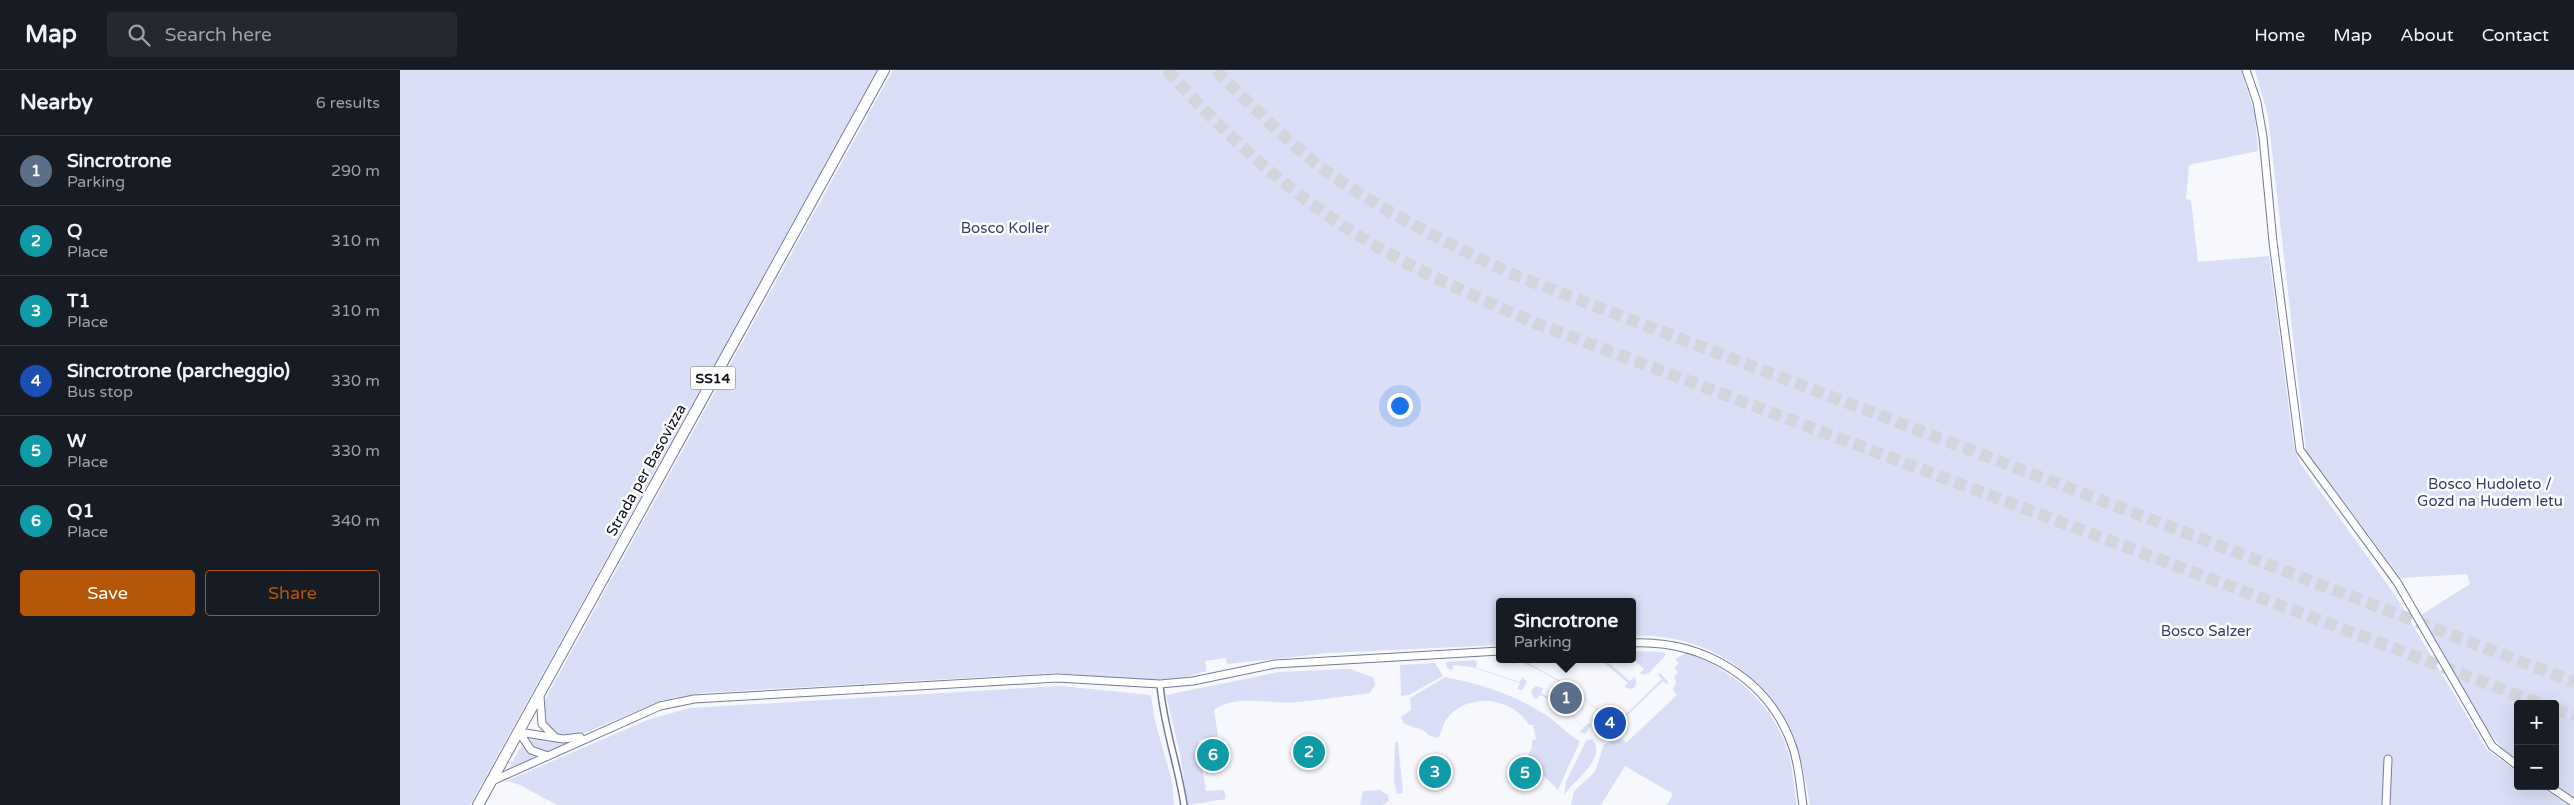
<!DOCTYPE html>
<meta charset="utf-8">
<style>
body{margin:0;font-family:"Varela Round",sans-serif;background:#242831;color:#f1f3f6}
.controls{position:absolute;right:15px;bottom:15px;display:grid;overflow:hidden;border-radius:5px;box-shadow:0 5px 20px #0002}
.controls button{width:45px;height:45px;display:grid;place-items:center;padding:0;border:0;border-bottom:1px solid #363941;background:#171b24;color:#f1f3f6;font:25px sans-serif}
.you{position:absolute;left:999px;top:335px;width:18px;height:18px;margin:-12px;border:4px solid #fff;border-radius:50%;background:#1a73e8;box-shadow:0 0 0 8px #1a73e833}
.badge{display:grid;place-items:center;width:32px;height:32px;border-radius:50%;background:#b55706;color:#fff;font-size:16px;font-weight:700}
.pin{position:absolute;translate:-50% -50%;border:2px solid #fff;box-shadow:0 1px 5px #0006}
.popup{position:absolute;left:1096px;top:528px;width:140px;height:65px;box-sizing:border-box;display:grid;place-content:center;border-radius:5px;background:#171b24;filter:drop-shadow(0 1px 4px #0005);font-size:16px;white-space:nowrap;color:#9ea1a6}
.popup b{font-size:19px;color:#f1f3f6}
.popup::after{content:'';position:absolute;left:50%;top:100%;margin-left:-10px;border:10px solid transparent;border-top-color:#171b24}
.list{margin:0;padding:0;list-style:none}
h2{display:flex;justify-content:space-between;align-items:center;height:65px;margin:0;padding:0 20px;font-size:21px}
h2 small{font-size:16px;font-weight:400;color:#9ea1a6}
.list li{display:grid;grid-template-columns:32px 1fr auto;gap:15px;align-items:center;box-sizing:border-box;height:70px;padding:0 20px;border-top:1px solid #363941}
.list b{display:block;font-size:19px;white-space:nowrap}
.list p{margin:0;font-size:16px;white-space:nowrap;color:#9ea1a6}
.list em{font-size:16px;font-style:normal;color:#9ea1a6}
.actions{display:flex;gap:10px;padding:15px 20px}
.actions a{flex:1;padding:11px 0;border:1px solid #b55706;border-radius:5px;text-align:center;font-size:18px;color:#b55706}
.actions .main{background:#b55706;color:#fff}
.icon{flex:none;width:28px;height:28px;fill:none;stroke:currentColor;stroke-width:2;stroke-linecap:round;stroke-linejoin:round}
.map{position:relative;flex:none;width:2174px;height:735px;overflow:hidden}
header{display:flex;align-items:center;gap:30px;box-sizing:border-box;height:70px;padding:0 25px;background:#171b24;border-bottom:1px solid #363941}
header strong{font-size:24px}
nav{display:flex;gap:28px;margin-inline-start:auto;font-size:18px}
.search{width:350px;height:45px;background:#242831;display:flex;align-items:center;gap:12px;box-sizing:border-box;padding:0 18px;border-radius:5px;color:#9ea1a6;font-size:19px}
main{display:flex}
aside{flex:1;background:#171b24}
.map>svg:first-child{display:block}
.green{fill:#dadef7}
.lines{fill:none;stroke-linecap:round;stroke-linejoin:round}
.motorway-tunnel{stroke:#d4d5dc;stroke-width:12;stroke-dasharray:12 6;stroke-linecap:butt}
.pedestrian-casing{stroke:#767a94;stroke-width:8}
.minor-casing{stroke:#767a94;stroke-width:9}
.primary-casing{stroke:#767a94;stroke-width:12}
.pedestrian{stroke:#fff;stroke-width:5}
.minor{stroke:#fff;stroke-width:7}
.primary{stroke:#fff;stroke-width:10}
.labels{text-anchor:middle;stroke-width:5;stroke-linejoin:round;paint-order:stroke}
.shield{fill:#fff;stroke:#57585f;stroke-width:1}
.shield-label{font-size:14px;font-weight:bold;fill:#0f111b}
.park-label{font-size:15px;fill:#373b70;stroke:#fff}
.street-label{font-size:15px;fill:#0f111b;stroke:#fff}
</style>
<header>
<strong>Map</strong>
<div class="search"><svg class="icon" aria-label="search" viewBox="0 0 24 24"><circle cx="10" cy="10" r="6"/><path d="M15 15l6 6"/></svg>Search here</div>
<nav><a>Home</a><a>Map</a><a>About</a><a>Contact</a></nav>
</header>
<main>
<aside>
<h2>Nearby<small>6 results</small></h2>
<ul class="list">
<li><span class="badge" style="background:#5c6f8a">1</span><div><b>Sincrotrone</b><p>Parking</p></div><em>290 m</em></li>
<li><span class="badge" style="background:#0f9aa8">2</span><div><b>Q</b><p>Place</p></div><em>310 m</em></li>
<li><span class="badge" style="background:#0f9aa8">3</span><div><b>T1</b><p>Place</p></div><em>310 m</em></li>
<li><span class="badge" style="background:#1a4fb4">4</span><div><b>Sincrotrone (parcheggio)</b><p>Bus stop</p></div><em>330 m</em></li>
<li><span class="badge" style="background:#0f9aa8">5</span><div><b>W</b><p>Place</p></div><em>330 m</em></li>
<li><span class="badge" style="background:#0f9aa8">6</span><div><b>Q1</b><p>Place</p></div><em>340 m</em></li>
</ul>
<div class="actions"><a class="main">Save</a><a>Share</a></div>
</aside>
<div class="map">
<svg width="2174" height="735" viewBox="0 0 2174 735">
<rect width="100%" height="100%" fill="#f7f8fe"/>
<g class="green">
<path d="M0,0h477l-407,735h-70z"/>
<path d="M493,0h1348l14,45 3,36 -69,14 -3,34 5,1 7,62 71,-6 25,191 6,16 95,132 92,155 31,22v14h22l28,19h-180l2,-49 -5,1 -3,48h-572c-4,-20 -7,-41 -14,-60 -24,-68 -91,-114 -164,-109v-34h-132v43l-171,8 -102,11 -1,-6 -21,3 2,10 -24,7 -34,2 -95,-7 -352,20 -39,7 -83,35 -22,-1 -14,-13 -1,-16 6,-13z"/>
<path d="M1855,0h319v728l-19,-12v-82h-37v57c-36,-23 -75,-107 -97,-146l49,-31 -3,-10 -66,4 -95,-127 -38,-335z"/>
<path d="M1232,581l33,1v4l-16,17 -5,2 -4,-2 4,-4 -12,-11z"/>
<path d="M1286,583c48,16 89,53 103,102 4,16 5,34 8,50h-130l6,-11 -48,-28 -24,39h-30l3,-14 21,-19 9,-28 18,-5 4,4 51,-48 -4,-5 3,-7 -2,-7 4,-3 -4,-5 5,-5 -4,-4z"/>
<path d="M1108,589h24l-2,5 36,20 34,27 4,-4 3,4 -6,8 -5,-1 3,-6 -4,-4c-24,-21 -52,-38 -80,-48l-2,5z"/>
<path d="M1200,589h4l26,22 4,-4 2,3v6l-4,3 -8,-2 4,-4z"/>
<path d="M1074,590l3,2 -1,6 44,14 2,-5 5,5 -5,8 -5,-1 3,-6 -49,-16 -18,-2 -1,6 -6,-4v-5z"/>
<path d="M1035,593l8,13 -34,19 -8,1 -1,-31z"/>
<path d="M950,599l24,9 1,7 -5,8c-25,3 -49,7 -73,9 -27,3 -60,-9 -83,8l4,26 -20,4 8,51 18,-1 2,9 -38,6 -8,-51 -14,-59 113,-23z"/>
<path d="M1260,603l8,9v3l-5,-4 -48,46 4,5 -1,1 -11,-1 -2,-4 2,-4 4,2 5,-2 46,-45 -4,-4z"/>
<path d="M1045,607c37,7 70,18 101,38 12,8 22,20 34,26l-22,49 -32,-32 6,-10v-8l4,-1 -3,-14h-4c-16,-28 -63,-34 -83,-5 -4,6 -4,12 -8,18l-8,-2 -7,-6 -19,-6 -3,-7 10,-7 -1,-12z"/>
<path d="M660,616l91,9 4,26 17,60 2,24h-617l-37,-20 -14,-4 144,-62 40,-11z"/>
<path d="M1136,616l7,2 -2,5c16,9 31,21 43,34l5,-4 2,3 -6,8 -6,-2 5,-4c-12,-14 -28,-26 -44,-33l-3,4 -4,-1 -2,-8z"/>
<path d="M131,667l34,6 1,1c-12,8 -30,12 -38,-4z"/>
<path d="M1192,669c17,18 -19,42 -28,56l2,-13 20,-41z"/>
<path d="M995,672h3l5,51 -6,1 -3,-12z"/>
<path d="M122,675l13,13 -25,10v-2z"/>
<path d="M980,720l8,5 1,6 -6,4h-23l3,-14z"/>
</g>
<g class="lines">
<g class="motorway-tunnel">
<path d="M767,0c62,70 132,132 214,179 49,28 102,51 154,74l1006,381"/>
<path d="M816,0c33,33 66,67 103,96 60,44 126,76 193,108l1062,408"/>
<path d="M2155,639l19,7"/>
</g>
<g class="pedestrian-casing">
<path id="pedestrian" d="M760,614c3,41 18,80 24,121"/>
</g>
<g class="minor-casing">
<g id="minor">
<path d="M1846,0l11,32 6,35 10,105 27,208 97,132 95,164 26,20"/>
<path d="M1232,573c71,-3 138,36 161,105 6,18 7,38 10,57"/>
<path d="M140,626l2,28 13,13"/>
<path d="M119,662l44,7 17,-2"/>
<path d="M119,662l12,18 17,6"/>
<path d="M92,711l168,-75 34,-7 363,-21 103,6 33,-3 82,-17 225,-13"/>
<path d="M2149,716l25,17"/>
<path d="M1986,735l2,-46"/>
</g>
</g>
<g class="primary-casing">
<path id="primary" d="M78,735l406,-735"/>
</g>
<use href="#pedestrian" class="pedestrian"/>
<use href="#minor" class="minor"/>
<use href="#primary" class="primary"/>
</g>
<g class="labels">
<rect class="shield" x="290.5" y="296.5" width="45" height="23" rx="4"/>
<g class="shield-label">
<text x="313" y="313">SS14</text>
</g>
<g class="park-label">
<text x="605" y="163">Bosco Koller</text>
<text x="2090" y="419">Bosco Hudoleto /<tspan x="2090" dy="17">Gozd na Hudem letu</tspan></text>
<text x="1806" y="566">Bosco Salzer</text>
</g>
<g class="street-label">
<text transform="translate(246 400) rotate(-61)" y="5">Strada per Basovizza</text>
</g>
</g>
</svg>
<div class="controls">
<button>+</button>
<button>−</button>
</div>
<div class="you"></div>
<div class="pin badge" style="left:1166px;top:628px;background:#5c6f8a">1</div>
<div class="popup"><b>Sincrotrone</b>Parking</div>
<div class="pin badge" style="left:909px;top:682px;background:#0f9aa8">2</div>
<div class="pin badge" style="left:1035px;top:702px;background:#0f9aa8">3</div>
<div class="pin badge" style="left:1210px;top:653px;background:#1a4fb4">4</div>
<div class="pin badge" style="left:1125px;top:703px;background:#0f9aa8">5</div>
<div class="pin badge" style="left:813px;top:685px;background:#0f9aa8">6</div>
</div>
</main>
